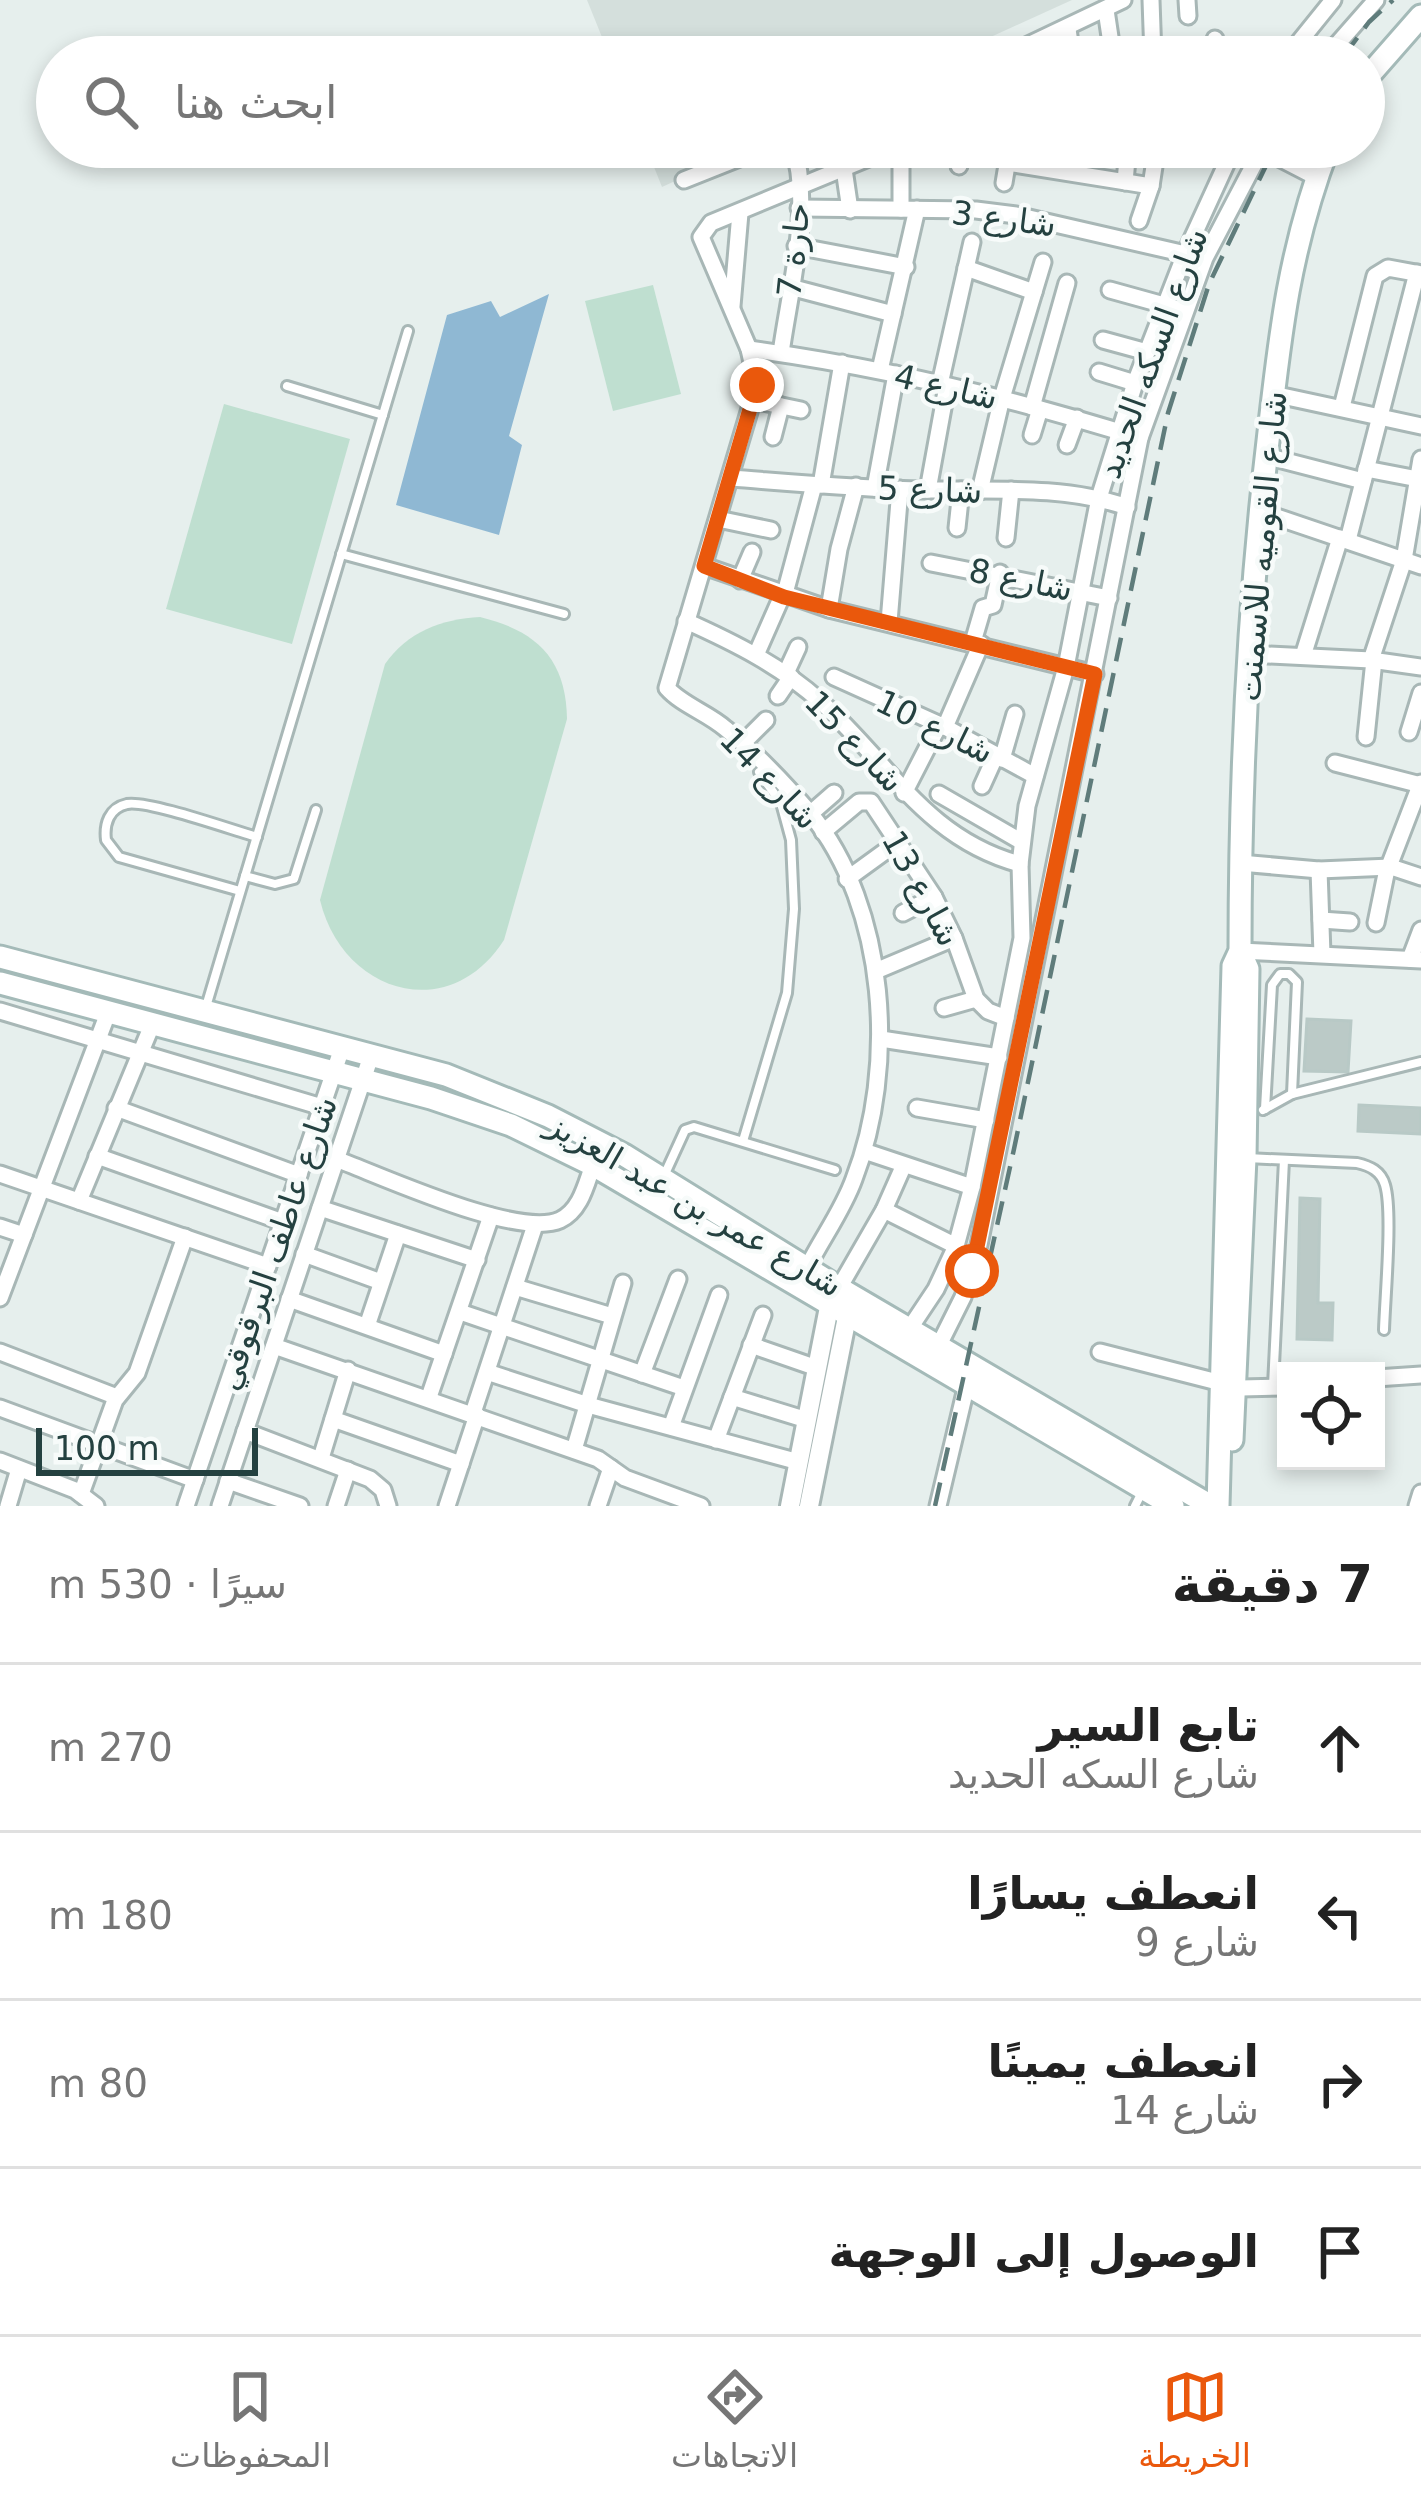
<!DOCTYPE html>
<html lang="ar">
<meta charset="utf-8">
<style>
body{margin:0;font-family:"DejaVu Sans","Noto Naskh Arabic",sans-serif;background:#f6f6f6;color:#222;direction:rtl}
.controls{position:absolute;right:36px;bottom:36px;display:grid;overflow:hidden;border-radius:0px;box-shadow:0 6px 18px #0003}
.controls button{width:108px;height:108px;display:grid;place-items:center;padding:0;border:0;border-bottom:3px solid #e0e0e0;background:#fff;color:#222;font:60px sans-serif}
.scale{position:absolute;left:36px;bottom:30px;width:222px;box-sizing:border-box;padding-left:12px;border:6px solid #244140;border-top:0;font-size:33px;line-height:42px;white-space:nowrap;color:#244140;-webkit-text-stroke:9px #f7fbfa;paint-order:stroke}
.stop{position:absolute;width:36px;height:36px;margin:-27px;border:9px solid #ea580c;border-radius:50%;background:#fff}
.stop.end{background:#ea580c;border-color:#fff;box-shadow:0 3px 12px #0008}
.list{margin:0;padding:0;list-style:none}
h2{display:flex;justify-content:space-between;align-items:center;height:156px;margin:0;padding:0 48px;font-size:51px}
h2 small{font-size:39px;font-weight:400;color:#767676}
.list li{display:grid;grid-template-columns:78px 1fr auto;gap:36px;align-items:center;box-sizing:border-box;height:168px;padding:0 48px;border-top:3px solid #e0e0e0}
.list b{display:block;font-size:45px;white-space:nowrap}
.list p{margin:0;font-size:39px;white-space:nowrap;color:#767676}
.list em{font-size:39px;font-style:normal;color:#767676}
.icon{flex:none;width:66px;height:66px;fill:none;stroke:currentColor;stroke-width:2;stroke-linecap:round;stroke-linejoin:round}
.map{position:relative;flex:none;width:1421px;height:1506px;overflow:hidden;direction:ltr}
.search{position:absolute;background:#fff;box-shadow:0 6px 18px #0003;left:36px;right:36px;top:36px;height:132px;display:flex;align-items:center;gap:30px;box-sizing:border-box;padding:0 42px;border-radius:66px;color:#767676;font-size:45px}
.sheet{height:828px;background:#fff}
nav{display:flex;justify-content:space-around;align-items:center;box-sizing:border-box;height:168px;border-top:3px solid #e0e0e0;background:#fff;font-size:33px;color:#767676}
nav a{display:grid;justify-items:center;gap:6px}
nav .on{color:#ea580c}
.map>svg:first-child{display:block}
.built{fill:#d4dfdc}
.green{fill:#bfdfd0}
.water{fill:#8fb8d3}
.building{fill:#bbcac7;stroke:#b8c9c6;stroke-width:3}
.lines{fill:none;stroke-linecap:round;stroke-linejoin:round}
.service-casing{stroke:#a8b7b6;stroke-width:14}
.minor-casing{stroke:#a8b7b6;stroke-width:21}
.tertiary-casing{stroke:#a8b7b6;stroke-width:24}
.secondary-casing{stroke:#a4bab8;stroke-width:27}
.service{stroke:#fff;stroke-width:8}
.minor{stroke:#fff;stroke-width:15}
.tertiary{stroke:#fff;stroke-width:18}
.secondary{stroke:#fff;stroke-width:21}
.rail{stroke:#5f7c7b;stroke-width:4.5;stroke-dasharray:24 12;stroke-linecap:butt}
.route{stroke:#ea580c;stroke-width:15}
.labels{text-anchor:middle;stroke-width:9;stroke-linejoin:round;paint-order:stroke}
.street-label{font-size:33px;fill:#244140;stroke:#f7fbfa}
</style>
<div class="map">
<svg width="1421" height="1506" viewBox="0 0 1421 1506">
<rect width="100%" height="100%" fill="#e6efed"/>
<g class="built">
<path d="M587,0h485l-125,57h-337z"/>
<path d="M646,147h103l-87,40z"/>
</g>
<g class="green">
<path d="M653,285l28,109 -68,17 -28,-110z"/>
<path d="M224,404l126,35 -58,205 -126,-35z"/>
<path d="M480,617c57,14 86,42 87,102l-63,221c-55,86 -162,53 -184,-40l65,-236c22,-32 57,-45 95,-47z"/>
</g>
<path class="water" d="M549,294l-40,142 13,9 -23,90 -103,-30 51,-190 44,-14 9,16z"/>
<g class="building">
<path d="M1307,1019l44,2 -3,51 -44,-1z"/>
<path d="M1359,1105l62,3v26l-63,-3z"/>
<path d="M1300,1198l20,1 -2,104h15l-1,37 -35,-1z"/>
</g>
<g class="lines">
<g class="service-casing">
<g id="service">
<path d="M287,386l96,29"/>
<path d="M341,554l223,60"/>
<path d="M245,876l30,8 19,-5 22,-69"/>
<path d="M240,891l-121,-34 -13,-17c-2,-16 3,-32 21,-36 21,-4 105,26 130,33"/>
<path d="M205,1010l203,-679"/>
<path d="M1265,1109l7,-124 8,-11h9l8,8 -5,112"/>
<path d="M1263,1110l29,-16 129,-32"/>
<path d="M743,1141l44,-148 7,-84 -3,-69 -10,-37 -22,-31"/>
<path d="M1247,1158l110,5c13,3 24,8 28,22 8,27 0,112 -1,145"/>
<path d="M663,1178l22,-48 9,-3 141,43"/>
<path d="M1273,1386l11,-226"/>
<path d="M1135,1506l8,-16"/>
</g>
</g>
<g class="minor-casing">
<g id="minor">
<path d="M1151,0l2,57"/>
<path d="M1187,0l1,16"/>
<path d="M1106,10l7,47"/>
<path d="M1068,29l4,28"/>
<path d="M1003,57l120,-57"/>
<path d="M1209,57l6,-18"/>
<path d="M1287,57l46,-57"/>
<path d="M1326,57l50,-57"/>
<path d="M901,147v62"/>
<path d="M1258,147l58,30"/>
<path d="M1007,163l144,23"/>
<path d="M959,166l1,-19"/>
<path d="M844,169l6,41"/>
<path d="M684,180l83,-33"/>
<path d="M1125,182l3,-35"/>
<path d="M1004,183l6,-36"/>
<path d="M799,208l177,2 40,5 174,40"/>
<path d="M1139,221l12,-35 6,-39"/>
<path d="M796,246l110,21"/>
<path d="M966,268l68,24"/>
<path d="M790,287l103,27"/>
<path d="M1110,290l65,18"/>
<path d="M732,306l8,-93"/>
<path d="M1103,340l44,12"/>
<path d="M749,349c133,18 263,49 391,89"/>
<path d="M781,353c8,-59 32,-150 12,-206"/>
<path d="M880,370l37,-161"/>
<path d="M1099,372l36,11"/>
<path d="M940,384l32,-142"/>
<path d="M1273,394l148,32"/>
<path d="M753,400l48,10"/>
<path d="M1032,407l35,-124"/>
<path d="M1342,407l33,-131 13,-8 33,6"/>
<path d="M1032,435l8,-26"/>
<path d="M773,437l8,-31"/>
<path d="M1067,445l10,-27"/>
<path d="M1266,456l97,25"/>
<path d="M1366,469l52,10"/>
<path d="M731,478c65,5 129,11 194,12 66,1 139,-5 202,17"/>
<path d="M821,485l21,-122"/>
<path d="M875,488l21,-114"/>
<path d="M928,490l19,-104"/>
<path d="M980,491l22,-93 41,-136"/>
<path d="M1259,511l162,55"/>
<path d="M718,519l53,11"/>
<path d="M957,528l4,-38"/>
<path d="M1006,538l5,-48"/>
<path d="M1348,540l69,-267"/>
<path d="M931,563l178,35"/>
<path d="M704,566l125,43 266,65"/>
<path d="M740,580l12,-28"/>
<path d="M784,597l30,-112"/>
<path d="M829,609l10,-60 17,-63"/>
<path d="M686,621c49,22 95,45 135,81 68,61 105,137 199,162"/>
<path d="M889,622l11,-133"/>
<path d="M973,642l10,-34 10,-3 7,-32"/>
<path d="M1248,654l123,6 50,7"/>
<path d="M756,655l26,-59"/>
<path d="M1303,656l37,-118"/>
<path d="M1371,660l33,-100 17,-101"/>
<path d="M786,673l12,-26"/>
<path d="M834,677l111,50 90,49"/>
<path d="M778,696l13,-19"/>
<path d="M945,727l36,-83"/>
<path d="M1409,732l12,-39"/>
<path d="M1366,737l8,-77"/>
<path d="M743,743l23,-23"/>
<path d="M1002,759l13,-45"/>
<path d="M1335,763l86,22"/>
<path d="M982,786l14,-31"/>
<path d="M904,793l35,-68"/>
<path d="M939,794l83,48"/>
<path d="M810,814l24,-21"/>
<path d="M823,832l36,-30h12l63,95 20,41 22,61 12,12 18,7"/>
<path d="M1240,863l79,7 72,-3 30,10"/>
<path d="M1319,870l3,84"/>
<path d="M847,879l51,-37"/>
<path d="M903,913l31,-16"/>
<path d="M1321,920l29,2"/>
<path d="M1376,923l10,-49 35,-91"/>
<path d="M1240,951l181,9"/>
<path d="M1410,959l11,-29"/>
<path d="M878,970l76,-32"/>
<path d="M944,1008l32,-9"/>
<path d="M0,1011l322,96"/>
<path d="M881,1039l118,18"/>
<path d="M116,1108l183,67"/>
<path d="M917,1108l69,12"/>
<path d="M864,1151l108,36"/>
<path d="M97,1156l186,66"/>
<path d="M336,1159c46,17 182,80 224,61 21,-10 26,-36 33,-55"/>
<path d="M0,1174l268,92"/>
<path d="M79,1201l73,-176"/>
<path d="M320,1208l157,52"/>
<path d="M884,1210l72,36"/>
<path d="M0,1227l24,8"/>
<path d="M304,1254l77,28"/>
<path d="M807,1268c15,-30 36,-58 47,-89 43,-111 34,-271 -44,-366 -25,-29 -54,-60 -84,-84 -18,-16 -44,-24 -59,-41l90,-303 -8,-36 -48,-112 10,-14 184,-76"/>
<path d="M515,1287l97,29"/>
<path d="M839,1288l45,-78 19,-43"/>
<path d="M0,1298l108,-285"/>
<path d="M289,1299l155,55"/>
<path d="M460,1312l224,76"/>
<path d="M367,1326l31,-92"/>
<path d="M910,1328l26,-39 20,-43 16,-59 50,-249 -2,-74 7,-58 39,-139 33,-169 36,-115 50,-129 49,-107"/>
<path d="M751,1345l66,23"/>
<path d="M939,1345l24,-48 16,-52 161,-807 65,-180 58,-111"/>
<path d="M274,1346l324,113 27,19 76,28"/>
<path d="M0,1352l117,45"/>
<path d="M1100,1352l141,36 45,-1"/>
<path d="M487,1372l101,33 211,57"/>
<path d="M642,1374l36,-95"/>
<path d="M1376,1378l45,-3"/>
<path d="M429,1397l62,-181"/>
<path d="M732,1397l75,23"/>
<path d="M0,1408l195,72"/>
<path d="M473,1413l62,-188"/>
<path d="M333,1419l128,45"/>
<path d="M671,1427l48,-132"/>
<path d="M245,1431l125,48 13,11 5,16"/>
<path d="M716,1440l47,-125"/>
<path d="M574,1450l49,-167"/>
<path d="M321,1458l27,-88"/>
<path d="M0,1461l75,29 21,16"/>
<path d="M228,1481l72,25"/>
<path d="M81,1494l34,-94 22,-27 48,-136"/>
<path d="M8,1506l11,-37"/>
<path d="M186,1506l156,-458"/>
<path d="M220,1506l151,-450"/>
<path d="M336,1506l12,-36"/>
<path d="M447,1506l30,-91"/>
<path d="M598,1506l13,-38"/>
<path d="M938,1506l29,-122"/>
<path d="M1417,1506l4,-13"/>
</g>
</g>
<g class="tertiary-casing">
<g id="tertiary">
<path d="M790,1506l40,-204"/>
<path d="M809,1506l39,-194"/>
</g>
</g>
<g class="secondary-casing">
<g id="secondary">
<path d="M1364,81l57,-65"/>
<path d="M0,957l446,118 102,41 76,39 215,133 372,218"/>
<path d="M0,983l431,115 80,27 82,40 580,341"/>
<path d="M1232,1440l13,-282 3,-189 -8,-18"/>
<path d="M1218,1506l15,-540 7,-15c0,-170 8,-341 28,-510 12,-107 21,-191 60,-294"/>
</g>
</g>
<use href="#service" class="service"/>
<use href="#minor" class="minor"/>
<use href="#tertiary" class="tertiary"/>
<use href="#secondary" class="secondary"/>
<g class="rail">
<path d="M1343,57l26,-35 24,-22"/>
<path d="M935,1506l79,-357 154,-736 41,-129 66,-137"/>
</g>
</g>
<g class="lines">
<path class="route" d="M757,385l-53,181 80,31 311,77 -123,597"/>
</g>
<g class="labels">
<g class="street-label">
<text transform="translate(1004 218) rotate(7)" y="12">شارع 3</text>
<text transform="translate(793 250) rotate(-84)" y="12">حارة 7</text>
<text transform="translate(1152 353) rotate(-70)" y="12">شارع السكه الحديد</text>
<text transform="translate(946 386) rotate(13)" y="12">شارع 4</text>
<text transform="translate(930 489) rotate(2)" y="12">شارع 5</text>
<text transform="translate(1261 546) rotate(-85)" y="12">شارع القوميه للاسمنت</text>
<text transform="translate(1021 579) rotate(11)" y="12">شارع 8</text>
<text transform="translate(935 726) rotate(26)" y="12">شارع 10</text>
<text transform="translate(855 741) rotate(46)" y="12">شارع 15</text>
<text transform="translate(770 778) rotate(46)" y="12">شارع 14</text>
<text transform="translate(922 888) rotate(61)" y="12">شارع 13</text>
<text transform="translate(695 1204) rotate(30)" y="12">شارع عمر بن عبد العزيز</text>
<text transform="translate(276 1243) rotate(-71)" y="12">شارع عاطف البرقوقي</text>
</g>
</g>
</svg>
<div class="controls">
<button><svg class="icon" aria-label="locate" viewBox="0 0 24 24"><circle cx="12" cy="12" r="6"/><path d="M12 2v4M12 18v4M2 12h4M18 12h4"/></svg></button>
</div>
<div class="scale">100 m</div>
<div class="stop" style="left:972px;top:1271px"></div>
<div class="stop end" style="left:757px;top:385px"></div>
<div class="search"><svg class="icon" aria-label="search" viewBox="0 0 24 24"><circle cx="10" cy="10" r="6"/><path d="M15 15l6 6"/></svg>ابحث هنا</div>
</div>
<section class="sheet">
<h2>7 دقيقة<small>سيرًا · 530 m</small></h2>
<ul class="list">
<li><svg class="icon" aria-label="ahead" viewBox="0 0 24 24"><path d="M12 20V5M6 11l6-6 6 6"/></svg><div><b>تابع السير</b><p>شارع السكه الحديد</p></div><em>270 m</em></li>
<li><svg class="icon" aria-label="left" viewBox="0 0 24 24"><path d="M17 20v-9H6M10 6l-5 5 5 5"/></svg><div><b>انعطف يسارًا</b><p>شارع 9</p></div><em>180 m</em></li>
<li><svg class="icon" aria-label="right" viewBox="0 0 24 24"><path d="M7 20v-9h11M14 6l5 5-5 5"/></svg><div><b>انعطف يمينًا</b><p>شارع 14</p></div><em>80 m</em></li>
<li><svg class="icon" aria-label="arrive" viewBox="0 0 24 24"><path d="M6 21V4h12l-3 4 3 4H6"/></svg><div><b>الوصول إلى الوجهة</b></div></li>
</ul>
</section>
<nav>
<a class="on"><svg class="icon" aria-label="map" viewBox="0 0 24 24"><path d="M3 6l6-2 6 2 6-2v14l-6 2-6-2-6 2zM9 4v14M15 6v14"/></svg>الخريطة</a>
<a><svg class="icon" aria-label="directions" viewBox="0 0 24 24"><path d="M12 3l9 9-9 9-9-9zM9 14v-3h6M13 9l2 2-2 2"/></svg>الاتجاهات</a>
<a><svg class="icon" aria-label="saved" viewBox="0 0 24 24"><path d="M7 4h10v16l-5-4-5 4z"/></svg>المحفوظات</a>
</nav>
